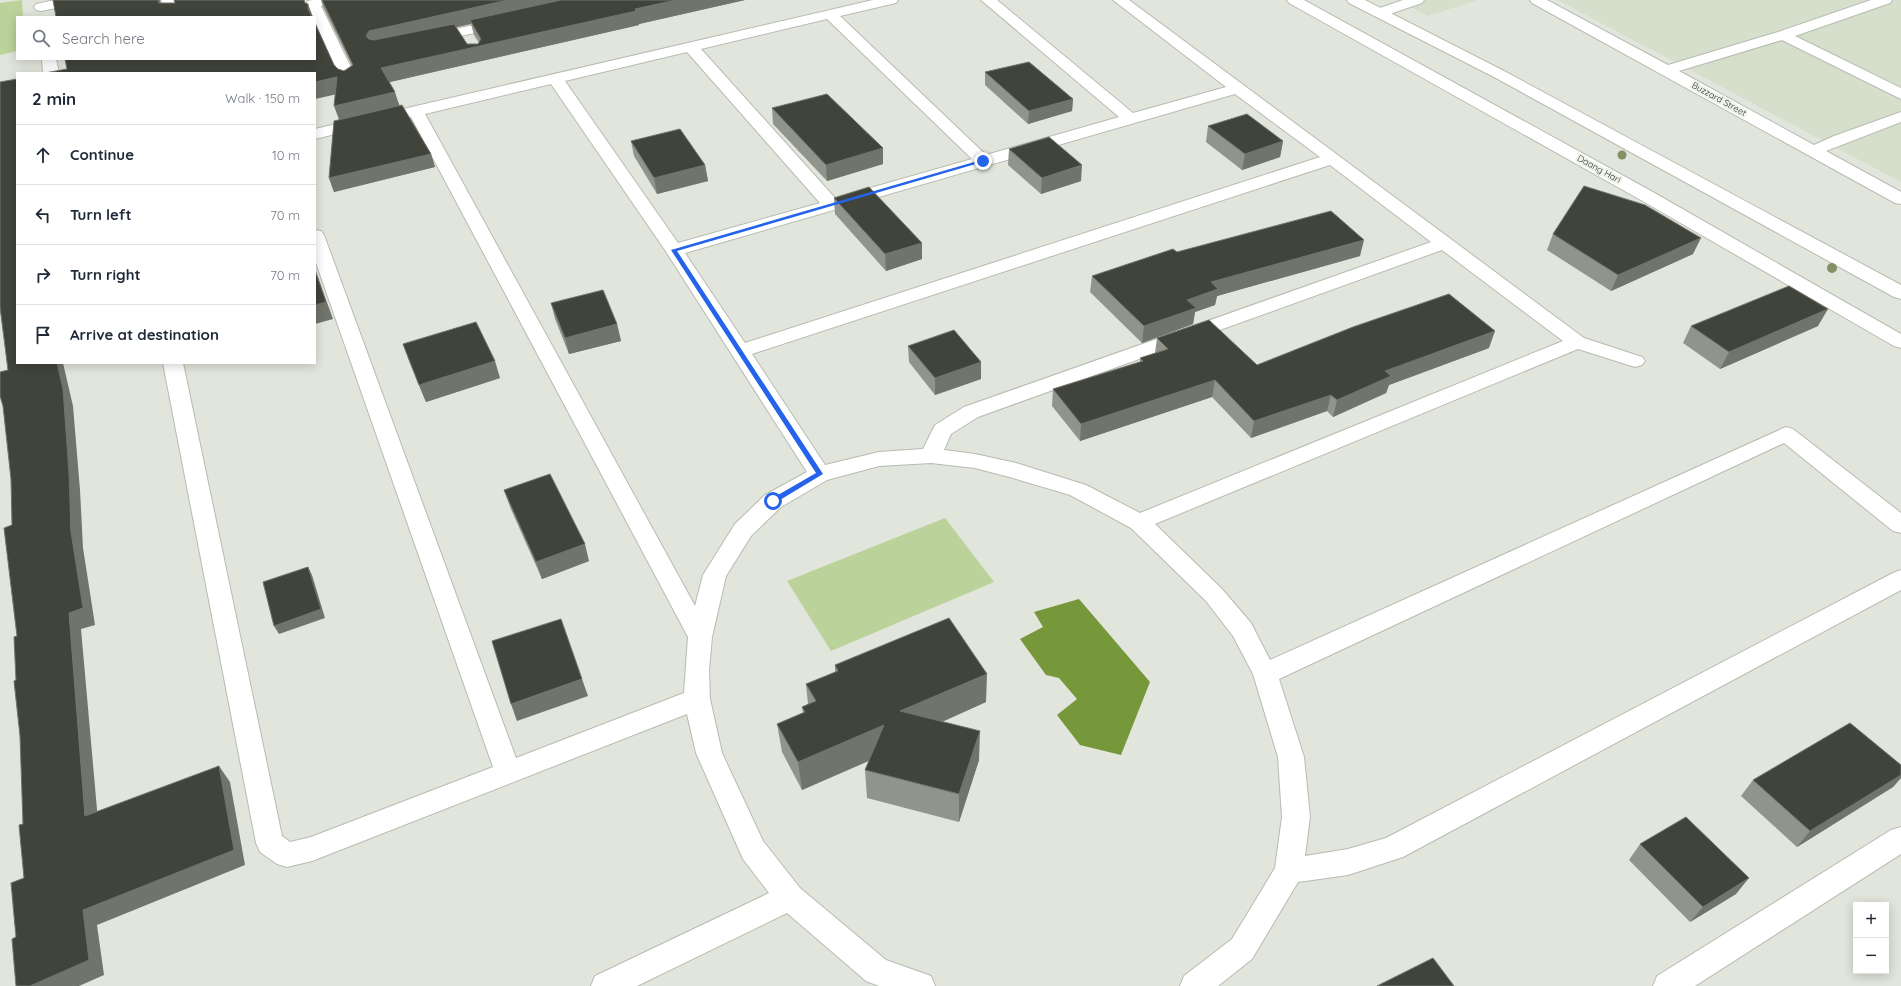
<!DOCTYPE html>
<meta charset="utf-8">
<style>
body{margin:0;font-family:Quicksand,sans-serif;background:#f2f2f3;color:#1f2937}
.controls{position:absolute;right:12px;bottom:12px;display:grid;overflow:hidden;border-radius:0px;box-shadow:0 2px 10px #0003}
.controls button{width:36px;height:36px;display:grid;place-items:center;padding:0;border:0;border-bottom:1px solid #e0e1e3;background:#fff;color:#1f2937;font:20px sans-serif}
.stop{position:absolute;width:12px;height:12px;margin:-9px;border:3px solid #2563eb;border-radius:50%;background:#fff}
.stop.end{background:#2563eb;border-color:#fff;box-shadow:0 1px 4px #0008}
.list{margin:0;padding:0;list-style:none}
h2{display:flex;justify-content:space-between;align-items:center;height:52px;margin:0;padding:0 16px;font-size:17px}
h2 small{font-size:13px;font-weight:400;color:#747a83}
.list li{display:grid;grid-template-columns:26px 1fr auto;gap:12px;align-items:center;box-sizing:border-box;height:60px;padding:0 16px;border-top:1px solid #e0e1e3}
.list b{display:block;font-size:15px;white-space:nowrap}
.list em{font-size:13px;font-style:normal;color:#747a83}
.icon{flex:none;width:22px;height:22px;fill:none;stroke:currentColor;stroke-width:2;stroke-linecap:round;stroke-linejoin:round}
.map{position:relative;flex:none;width:1901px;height:986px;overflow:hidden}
.search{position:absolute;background:#fff;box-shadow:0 2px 10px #0003;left:16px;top:16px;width:300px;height:44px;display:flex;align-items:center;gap:10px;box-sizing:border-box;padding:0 14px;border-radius:0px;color:#747a83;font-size:15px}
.panel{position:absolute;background:#fff;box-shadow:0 2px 10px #0003;left:16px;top:72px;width:300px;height:292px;border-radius:0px}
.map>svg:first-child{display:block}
.built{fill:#d6decc}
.green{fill:#bcd29b}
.water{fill:#76973a}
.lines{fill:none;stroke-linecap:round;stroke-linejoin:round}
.minor-casing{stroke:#b7bcb1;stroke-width:2}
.major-casing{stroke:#b7bcb1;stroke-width:2}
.minor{fill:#fff;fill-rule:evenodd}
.major{fill:#fff;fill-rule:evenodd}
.tree{fill:#849167}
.wall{fill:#90948b;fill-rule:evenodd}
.shaded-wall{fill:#70746b}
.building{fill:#40443b;stroke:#70746b}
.route{fill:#2563eb}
.labels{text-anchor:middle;stroke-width:4;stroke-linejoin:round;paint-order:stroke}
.far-street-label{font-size:9px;fill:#363834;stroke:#eef3e8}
</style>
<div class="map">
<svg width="1901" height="986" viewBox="0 0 1901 986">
<rect width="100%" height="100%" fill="#e1e5db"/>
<g class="built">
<path d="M1398,0h79l-49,16z"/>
<path d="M1558,0h343v182l-281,-149z"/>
</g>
<g class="green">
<path d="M22,0l1,17h-6v34l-17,4v-52z"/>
<path d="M945,518l49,64 -163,69 -44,-70z"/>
</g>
<path class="water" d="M1079,599l71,83 -29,73 -41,-10 -23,-30 20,-16 -18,-21 -13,-3 -26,-36 23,-12 -9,-15z"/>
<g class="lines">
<g class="minor-casing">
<g id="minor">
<path d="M55,0h29l-2,3 -41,8 -5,-1 -2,-3 2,-3z"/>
<path d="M161,0h14l5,17h-14z"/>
<path d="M312,0h26l-2,3 -15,3 36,74 -3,3 -5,2 -5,-2 -3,-3 -26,-57v-6h-3l-6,-13 2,-3z"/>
<path d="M873,0h25l-2,3 -56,13 146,139 133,-38 -138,-117h16l136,113 93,-26 -113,-87h16l455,338 58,19 3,4 -3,4 -7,2 -57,-18 -423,175 67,65 29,34 19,37 516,-233 7,2 108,84v20l-8,-2 -109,-88 -505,236 25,78 6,60 -5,39 43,-7 38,-11 507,-265 8,-3v20l-498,267 -55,18 -50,7 -46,77 -34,27h-38l4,-10 48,-37 43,-71 7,-51 -4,-60 -25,-83 -20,-38 -27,-35 -75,-73 -61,-33 -57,-17 -38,-10 -44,-5 -52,3 -52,14 -46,27 -30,29 -25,40 -14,61 -3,33 1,29 12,54 41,88 37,47 86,72 45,16 4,10h-56l-13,-5 -79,-68 -150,73h-46l4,-10 174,-83 -26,-34 -4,-9 -43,-97 -9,-39 -375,147 -25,6 -10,-3 -17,-12 -4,-9 -93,-480h20l99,473 8,6 21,-5 182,-70 -178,-507v-30l6,1 3,4 192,523 168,-65 4,-56 -277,-520 -8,2 -6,-2 -2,-3 2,-3 6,-2zM827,19l145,140 -137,39 -134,-149zM687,52l133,151 -142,40 -113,-162zM551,84l114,166 142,222 -42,23 -30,29 -32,51 -8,31 -270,-492zM1235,94l85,63 -575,186 -60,-90zM1330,165l101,77 -467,165 -29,18 -12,24 -44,3 -54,13 -73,-111zM1442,250l121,91 -423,172 -54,-28 -70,-22 -41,-9 -31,-4 7,-16 27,-17z"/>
<path d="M1403,0h21l-2,3 -38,13h-10l-2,-3 2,-3z"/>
<path d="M1530,0h17l121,65 110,-33 93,-32h21l-2,3 -95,33 106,52v11l-119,-59 -103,31 135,74 20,-9 67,-24v10l-75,29 75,41v12l-6,-1 -363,-200z"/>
<path d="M501,19l5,1 2,3 -2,3 -77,17 -5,-1 -2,-3 2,-3z"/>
<path d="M42,59h14l3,14h-16z"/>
<path d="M362,118l6,2 2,3 -2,3 -53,13v-10z"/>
<path d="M1901,827v27l-206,132h-42l4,-10 234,-146z"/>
</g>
</g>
<g class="major-casing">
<g id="major">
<path d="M1287,0h17l347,191 250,143v14l-7,-2 -255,-147 -350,-196z"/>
<path d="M1347,0h18l139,71 397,214v14l-7,-2 -400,-220 -145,-74z"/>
</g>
</g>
<use href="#minor" class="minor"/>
<use href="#major" class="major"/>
</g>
<g class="tree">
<circle cx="1622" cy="155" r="4.5"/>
<circle cx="1832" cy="268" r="5"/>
</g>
<g class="wall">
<path d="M321,0h424l-106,24v1l-250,57 11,24 31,48 4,13 -101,25 -5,-14 10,-58 -4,-26 -1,-29 4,4 6,2 8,-5 -29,-59zM471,24l3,11 5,8 -1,1h-11l-11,-17z"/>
<path d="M985,72l88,27 -1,12 -44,13 -43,-39z"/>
<path d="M772,108l111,40v16l-56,17 -54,-57z"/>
<path d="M1208,126l75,15 -3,16 -38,13 -36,-28z"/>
<path d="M631,141l74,24 3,16 -51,13 -23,-38z"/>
<path d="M1009,149l72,32 -40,13 -33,-29z"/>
<path d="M834,198l88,45v16l-36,12 -51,-57z"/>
<path d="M1553,234l140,20 -82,37 -64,-41z"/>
<path d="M1177,252l183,4 -143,40 -2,9 -20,7 -2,12 -51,19 -52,-51 2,-16z"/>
<path d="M551,303l66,21 4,17 -52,13 -14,-35z"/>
<path d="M1691,326h127l-98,43 -37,-26z"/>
<path d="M1157,338l100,27 232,-17 -100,37 -3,8 -53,24 -6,-6 -76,27 -39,-41 -132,44 -28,-35 1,-17 87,-27v-4l15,-5z"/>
<path d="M403,344l97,34 -74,24 -17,-41z"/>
<path d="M908,346l73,16v17l-46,16 -26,-33z"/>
<path d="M504,490l85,71 -47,18 -32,-72z"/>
<path d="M835,665l151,37 -44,20 37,38 -20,62 -92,-24 -2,-28 4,-9 -67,29 -20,-38 -5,-28 26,-11 -1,-6 6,-3 -2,-20 29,-12z"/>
<path d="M1901,765v13l-8,9 -96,60 -56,-51 12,-16z"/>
<path d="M1640,844l96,50 -46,28 -61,-62z"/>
</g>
<g class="shaded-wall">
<path d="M158,0h2l5,17 -6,-14z"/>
<path d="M508,0h70l-108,20 1,4 -97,22 -8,-10 3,-5z"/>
<path d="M676,0h69l-106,24v1l-253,58 -5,-15z"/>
<path d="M308,4l5,13h-2l-3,-8z"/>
<path d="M337,77l5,16 -27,6v-17z"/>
<path d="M395,92l5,16 -60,14 -6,-16z"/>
<path d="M1073,99l-1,12 -44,13 1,-13z"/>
<path d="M1283,141l-3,16 -38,13 3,-16z"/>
<path d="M883,148v16l-56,17 -1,-16z"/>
<path d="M431,154l4,13 -101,25 -5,-14z"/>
<path d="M705,165l3,16 -51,13 -3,-16z"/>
<path d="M1082,165l-1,16 -40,13 1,-16z"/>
<path d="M1701,238l-8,16 -82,37 7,-16z"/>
<path d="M1364,240l-4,16 -143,40 -2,9 -20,7 -2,12 -51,19 2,-17 43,-26 24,-18z"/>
<path d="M922,243v16l-36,12 -1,-17z"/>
<path d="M315,270l6,16 12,33 -18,5z"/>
<path d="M1828,309l-10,17 -98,43 9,-17z"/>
<path d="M617,324l4,17 -52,13 -4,-16z"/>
<path d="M1495,331l-6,17 -100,37 -3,8 -53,24 4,-17 48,-29z"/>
<path d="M495,361l5,17 -74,24 -7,-17z"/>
<path d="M981,362v17l-46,16v-17z"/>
<path d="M57,363h6l10,43 7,84 3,58 12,77 -14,4 18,203 -14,-16 -16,-203 2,-81z"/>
<path d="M1215,380l-3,17 -132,44 1,-17z"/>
<path d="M1331,395l-4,16 -76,27 3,-17z"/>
<path d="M585,544l4,17 -47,18 -6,-17z"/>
<path d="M308,567l4,8 13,43 -46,16 -5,-8z"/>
<path d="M987,674l-1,28 -85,38 -1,-29z"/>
<path d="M582,679l6,17 -71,25 -6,-17z"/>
<path d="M884,725l2,28 -84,37 -4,-28z"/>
<path d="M980,731l-1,29 -20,62v-28z"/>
<path d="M219,766l11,16 15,83 -148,60 7,50 -25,11h-49l53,-76z"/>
<path d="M1901,775v3l-8,9 -96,60 13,-16z"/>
<path d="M1749,878l-13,16 -46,28 13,-15z"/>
</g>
<g class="building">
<path d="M53,0h105l1,3h16l-1,-3h130l1,3 3,1v5l4,8h-256z"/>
<path d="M322,0h186l-139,31 -3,5 3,3 5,1 80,-16 13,20h11l3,-5 -11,-19 91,-20h115l-41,9 1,2 -255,57 14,24 -61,14 3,-29 -22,5v-9h-270l22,-4 -2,-10h250v-36l19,42 4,4 6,2 9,-6z"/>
<path d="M1029,62l44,37 -44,12 -44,-39z"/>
<path d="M17,79v284h40l6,26 6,84 2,59 12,76 -14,5 16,203 134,-50 15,84 -151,60 6,50 -59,26h-14l-4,-47 4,-2 -5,-54 13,-5 -5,-53 4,-1 -3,-88 -6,-55 2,-1 -2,-43 3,-1 -13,-108 8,-3 -1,-46 -8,-73 -3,-10v-24l8,-2 -8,-63v-225z"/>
<path d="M827,94l56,54 -57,17 -54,-57z"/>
<path d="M402,105l29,49 -102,24 5,-57z"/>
<path d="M1247,114l36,27 -38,13 -37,-28z"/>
<path d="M680,129l25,36 -51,13 -23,-37z"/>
<path d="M1049,137l33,28 -40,13 -33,-29z"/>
<path d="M1584,186l61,19 56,33 -83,37 -65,-41z"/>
<path d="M869,187l53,56 -37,11 -51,-56z"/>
<path d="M1331,211l33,29 -153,42 7,7 -31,11 9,8 -52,18 -52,-50 81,-27 4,3z"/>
<path d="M315,270l11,32 -11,3z"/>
<path d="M1789,286l39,23 -99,43 -38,-26z"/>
<path d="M603,290l14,34 -52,14 -14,-35z"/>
<path d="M1449,294l46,37 -110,40 6,5 -54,24 -6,-5 -77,26 -39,-41 -134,44 -28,-35 90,-28 -3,-3 28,-9 -11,-11 52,-18 48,45 96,-38z"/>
<path d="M476,322l19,39 -76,24 -16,-41z"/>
<path d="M954,330l27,32 -46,16 -27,-32z"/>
<path d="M550,474l35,70 -49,18 -32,-72z"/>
<path d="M308,567l13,42 -47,17 -11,-44z"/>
<path d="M949,618l38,56 -87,37 80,20 -21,63 -94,-24 19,-45 -86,37 -21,-38 28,-12 -3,-5 14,-6 -10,-17 32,-13 -3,-6z"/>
<path d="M561,619l21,60 -71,25 -19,-63z"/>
<path d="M1850,723l51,42v10l-91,56 -57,-51z"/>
<path d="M1686,817l63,61 -46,29 -63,-63z"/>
<path d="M1433,958l21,28h-77z"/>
</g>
<path class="route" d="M981,160l5,1 -309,90 146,223 -48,29h-4v-4l45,-26 -145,-223z"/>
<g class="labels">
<g class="far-street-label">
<text transform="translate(1719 99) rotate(29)" y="3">Buzzard Street</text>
<text transform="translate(1599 169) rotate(29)" y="3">Daang Hari</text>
</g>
</g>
</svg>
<div class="controls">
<button>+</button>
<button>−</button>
</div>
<div class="stop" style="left:773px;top:501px"></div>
<div class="stop end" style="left:983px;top:161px"></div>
<div class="search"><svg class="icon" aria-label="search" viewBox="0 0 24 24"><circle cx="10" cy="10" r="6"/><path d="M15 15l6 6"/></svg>Search here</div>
<section class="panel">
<h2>2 min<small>Walk · 150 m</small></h2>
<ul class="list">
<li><svg class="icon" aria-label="ahead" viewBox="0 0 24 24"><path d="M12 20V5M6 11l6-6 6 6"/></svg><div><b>Continue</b></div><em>10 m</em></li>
<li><svg class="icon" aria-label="left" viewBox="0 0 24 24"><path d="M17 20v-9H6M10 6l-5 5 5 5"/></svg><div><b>Turn left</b></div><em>70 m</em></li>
<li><svg class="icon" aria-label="right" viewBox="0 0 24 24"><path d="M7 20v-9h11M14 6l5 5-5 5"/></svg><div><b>Turn right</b></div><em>70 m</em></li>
<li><svg class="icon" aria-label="arrive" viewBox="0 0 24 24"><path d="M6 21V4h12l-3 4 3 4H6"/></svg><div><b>Arrive at destination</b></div></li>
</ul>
</section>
</div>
